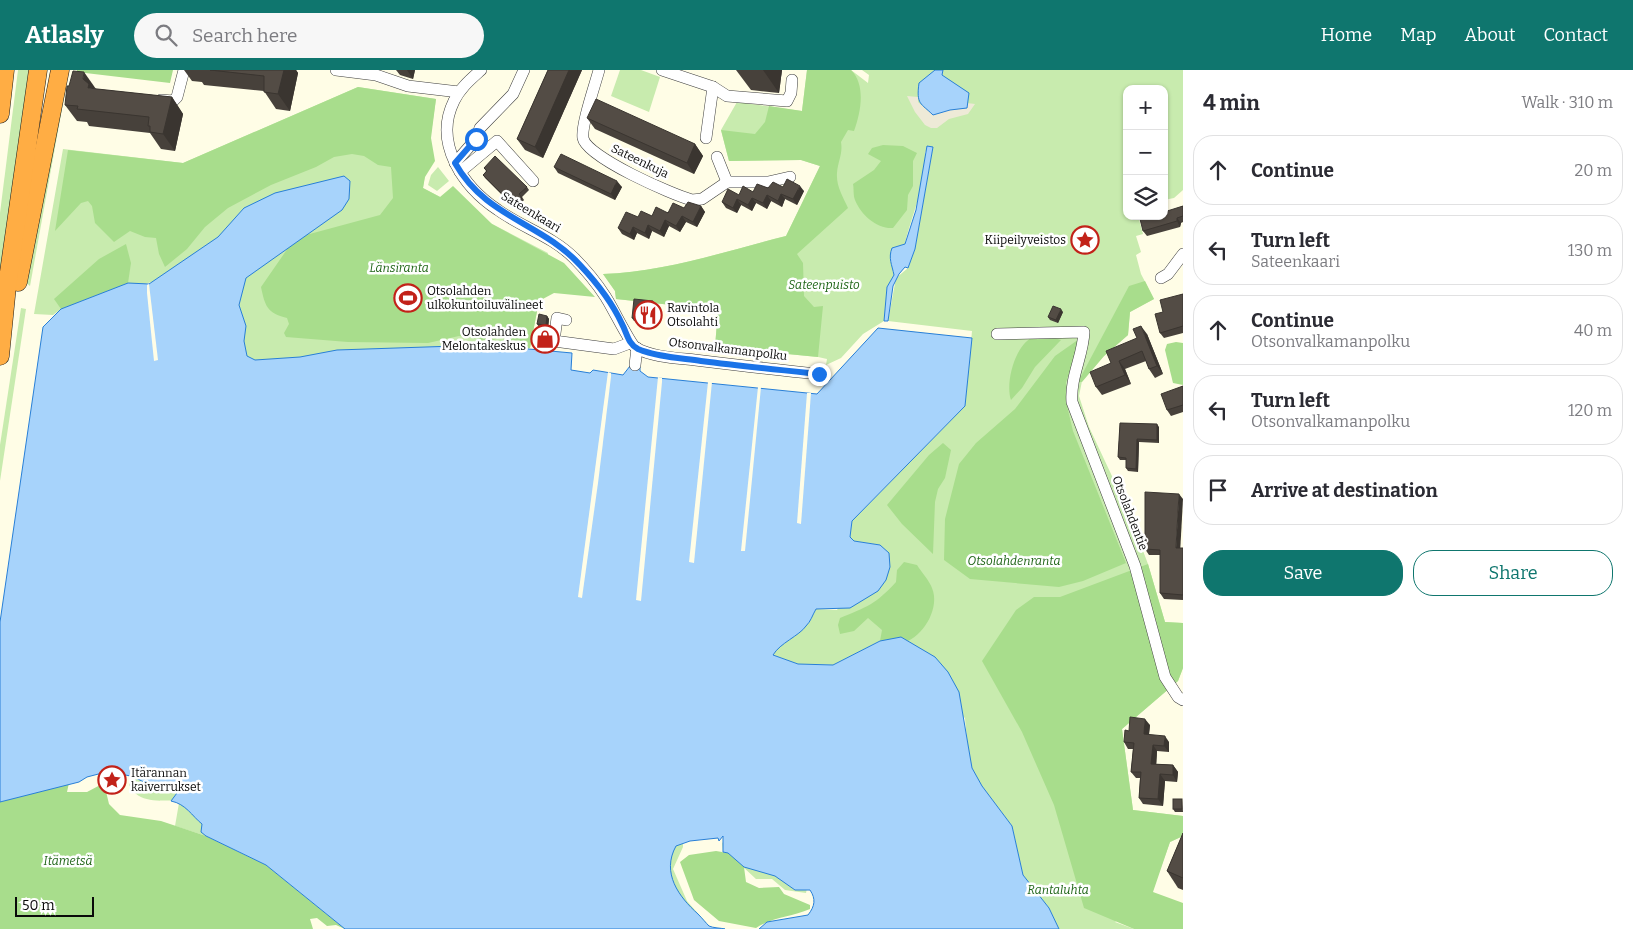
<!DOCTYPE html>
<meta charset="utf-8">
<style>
body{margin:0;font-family:Bitter,serif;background:#f7f7f7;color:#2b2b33}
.controls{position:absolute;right:15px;top:15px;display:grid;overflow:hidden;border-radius:10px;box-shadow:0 1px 4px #0004}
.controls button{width:45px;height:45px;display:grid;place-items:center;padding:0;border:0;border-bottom:1px solid #e1e1e2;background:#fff;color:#2b2b33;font:25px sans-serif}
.scale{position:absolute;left:15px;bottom:12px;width:79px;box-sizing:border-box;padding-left:5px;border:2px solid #0a0a0a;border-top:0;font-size:14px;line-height:18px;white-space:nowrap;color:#0a0a0a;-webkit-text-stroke:4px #fff;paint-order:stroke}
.stop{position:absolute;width:15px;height:15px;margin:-11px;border:4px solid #1a73e8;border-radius:50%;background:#fff}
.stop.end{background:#1a73e8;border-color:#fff;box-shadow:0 1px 5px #0008}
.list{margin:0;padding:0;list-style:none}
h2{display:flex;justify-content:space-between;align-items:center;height:65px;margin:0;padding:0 20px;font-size:21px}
h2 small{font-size:16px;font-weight:400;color:#7c7c81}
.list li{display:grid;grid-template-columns:32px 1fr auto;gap:15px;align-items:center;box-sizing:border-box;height:70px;margin:0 10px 10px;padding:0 10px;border:1px solid #e1e1e2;border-radius:20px}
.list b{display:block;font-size:19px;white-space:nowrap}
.list p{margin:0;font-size:16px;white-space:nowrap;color:#7c7c81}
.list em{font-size:16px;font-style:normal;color:#7c7c81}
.actions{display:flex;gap:10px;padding:15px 20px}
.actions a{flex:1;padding:11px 0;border:1px solid #0f766e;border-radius:20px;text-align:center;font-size:18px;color:#0f766e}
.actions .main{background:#0f766e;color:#fff}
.icon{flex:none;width:28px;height:28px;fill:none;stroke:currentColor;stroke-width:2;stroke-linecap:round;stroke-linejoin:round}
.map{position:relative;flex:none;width:1183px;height:859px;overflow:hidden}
header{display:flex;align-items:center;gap:30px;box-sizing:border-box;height:70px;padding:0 25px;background:#0f766e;color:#fff}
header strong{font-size:24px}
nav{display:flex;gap:28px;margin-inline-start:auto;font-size:18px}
.search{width:350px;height:45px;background:#f7f7f7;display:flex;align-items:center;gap:12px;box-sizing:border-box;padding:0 18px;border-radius:28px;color:#7c7c81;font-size:19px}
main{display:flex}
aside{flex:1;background:#fff}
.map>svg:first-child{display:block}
.green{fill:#c8ebae}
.forest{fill:#a8dd8c}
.pitch{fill:#dcf2c0}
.plaza{fill:#eeead7}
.water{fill:#a7d3fb;stroke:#287fd7}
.pier{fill:#fffde6}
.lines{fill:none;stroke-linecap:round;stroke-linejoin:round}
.minor-casing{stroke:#3d3d3d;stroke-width:12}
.highway-casing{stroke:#1b1b1b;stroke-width:19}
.minor{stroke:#fff;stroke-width:11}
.highway{stroke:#ffad44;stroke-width:18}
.wall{fill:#47413b}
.shaded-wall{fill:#3a3530}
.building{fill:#534c45;stroke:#3a3530}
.route{stroke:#1a73e8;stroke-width:6}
.labels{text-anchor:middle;stroke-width:5;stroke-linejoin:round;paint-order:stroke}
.street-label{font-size:12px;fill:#0a0a0a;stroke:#fff}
.poi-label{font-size:12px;fill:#0a0a0a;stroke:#fff;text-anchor:start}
.park-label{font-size:12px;font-style:italic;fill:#1f6517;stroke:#fff}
</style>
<header>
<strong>Atlasly</strong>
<div class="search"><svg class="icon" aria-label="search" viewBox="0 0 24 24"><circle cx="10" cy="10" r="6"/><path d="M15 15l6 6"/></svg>Search here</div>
<nav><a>Home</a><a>Map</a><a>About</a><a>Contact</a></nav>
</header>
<main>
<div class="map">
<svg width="1183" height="859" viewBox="0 0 1183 859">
<rect width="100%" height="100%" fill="#fffde6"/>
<g class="green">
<path d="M18,0h11l-29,213v-70z"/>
<path d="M65,0h4l-39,216 -4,-3z"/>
<path d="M620,0h21l19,7 -11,35 -38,-16z"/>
<path d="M807,0h44l17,13 1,-8 -7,-5h321v120l-9,8 -10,2v-111h-37v127h11l5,18 -7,2 5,16 -5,3 5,19 13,25 -24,13 -2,23 -24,21 -22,25 -3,15 10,31 37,79 22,58 17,58 18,1v45l-5,13 -56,48 11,81 50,6v20l-13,6 -18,50 -37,30 19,7h-75l-10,-21 -26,-33 -11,-49 -30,-40 -10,-18 -4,-16 -3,-34 -85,-77 -47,24 -35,-1 -25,-9c6,-11 15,-15 24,-21 10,-6 14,-16 19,-25l21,1 43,-65 -26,-4 -4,-4 2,-16 113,-115 7,-75 -84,-10 8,-43 12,-10 7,-19 18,-102 -8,5c3,29 -14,64 -20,92l-13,4 2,27 -7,12 -3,34 -21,13 -22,24 -15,7 1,-6 -9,-2 -103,-10 3,-37 -102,-11 -1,-8 -12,-17c62,-2 123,-23 183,-38l34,-70 -19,-6 -72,1 -8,-31 16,-28 65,9z"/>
<path d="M358,17l78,12 -13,89 125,65 -18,95 -275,12 -8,-3 -92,-76 -94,28 -8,6 -19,-1 29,-165 120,14z"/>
<path d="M438,97l11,14 -12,10 -9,-6 3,-10z"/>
<path d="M21,238l5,1 -26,172v-36z"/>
<path d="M123,679l84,64 -6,18 5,5 -31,-10 4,-23 -2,-2c-18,-1 -38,3 -48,-16l4,-9 -13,-1z"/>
<path d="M683,770v7l-10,22 14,32 22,25 -38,-35 -5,-41z"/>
<path d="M722,772l3,5 82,41 -1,5 -21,-3 -13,-11h-16l-28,-26 -5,-1z"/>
</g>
<g class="forest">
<path d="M77,0h96l-3,13 -93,-11z"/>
<path d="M807,0h44c15,15 10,42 3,61l-6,-1 -7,12c2,12 -3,19 -4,31 -1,13 6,24 11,35l-51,46 6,9 1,33 10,11 9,-1 -5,51 -103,-10 3,-37 -102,-11 -1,-8 -12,-17c62,-2 123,-23 183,-38l34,-70 -19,-6 -72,1 -8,-31 34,4 10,-12 4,-16 33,5z"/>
<path d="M358,17l78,12 -5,39 4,23 -10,16 -2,11 17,9 13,-11 39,38 72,39 31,34 -41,-4 -15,8 -9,47 -19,1 -9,-12 -9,3h-11l-23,-4 -31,7 -80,-1 -62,-5 -2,-4 5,-9 -2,-6c-20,-5 -22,-12 -26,-31l27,-39 18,-13 74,-20 13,-17 -2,-31 -13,-2 -14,-9 -12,-2 -18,3 -18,10 -45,18 -43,23 -23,19 -18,22 -22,18 -6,-13 -3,-16 -11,-1 -15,-6 -16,11 -19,-19 -3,-17 -4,-5 -7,2 -26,28 13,-81 115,13z"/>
<path d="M883,75l20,1 14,7 -4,8v25l-5,9 -1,15 -14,18c-16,1 -32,-13 -38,-28 -2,-5 -1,-12 -2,-16l21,-14 7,-9 -13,-7 4,-6z"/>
<path d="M126,174l5,19 -3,20 -67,26 -7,-10 45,-40z"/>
<path d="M1145,211l9,18 -24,13 -2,23 -24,21 -22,26h-4l51,-96z"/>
<path d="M1048,266l13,4 -26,27 -13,21 -11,12c-6,-17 4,-55 22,-63 4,-1 11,-1 15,-1z"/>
<path d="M1082,267l-16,45 1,24 6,25 53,132 -43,18 -24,6 -89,-8 -26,-19 1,-41 14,-55 17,-21 39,-34 40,-53z"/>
<path d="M1176,272l7,1v42l-10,-2 -8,-33 2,-6z"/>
<path d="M943,373l8,7 -6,28 -7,11 -3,13 -2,52 -31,-30 -15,-19 42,-50z"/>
<path d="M904,492l13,3c5,8 12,15 15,23 8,19 -7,45 -24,53l-7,-4 -21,4 2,-11 -14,-12 -14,13 -14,3 -2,-9 2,-7c27,-11 36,-14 56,-36l1,-12z"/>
<path d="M1148,494l17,58 18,1v45l-5,13 -56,48 11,81 50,6v20l-13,6 -17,50 30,11v26h-49l-50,-21 -30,-103 -32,-73 -40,-71 34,-51 18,-13h26z"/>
<path d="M69,713l-2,9h20l17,-9 5,21 11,11 41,6 45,15 60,29 79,64 -9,-4 -9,1 -10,-8 -7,1 3,10h-313v-127z"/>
<path d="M716,781l12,2 16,14 2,15 13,6 20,-1 5,7 26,11v4c-18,8 -38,8 -54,19l-37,-7 -25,-21 -14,-38 9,-7z"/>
</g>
<path class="pitch" d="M411,221l9,5 1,4 -5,6 -23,-9 2,-4z"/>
<path class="plaza" d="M907,26l11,1v5l15,13 17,-5 16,-2 1,-5 8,1 -7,10 -19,5 -12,9h-6l-6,-3 -10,-13z"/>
<g class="water">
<path d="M935,0h8l-1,5 27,18 -2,15 -17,2 -17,5c-12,-12 -17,-10 -14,-32z"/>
<path d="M927,76l6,1 -18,102 -7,19 -3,-1 -6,7 -6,12 -5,35h-4l3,-34 7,-12c-2,-10 -6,-17 -2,-27l13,-4 11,-34z"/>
<path d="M344,106l6,5 -1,18 -7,11 -96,68 -7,27 7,21 -2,15 3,15 8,4 45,-3 37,-7 148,-5 87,8 -1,17 19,3 3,-3 30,5 7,-9 10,1v4l8,6 169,17 61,-66 94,10 -7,68 -113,115 -2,16 4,4 26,4 9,8 1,14 -4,13 -8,11 -28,17 -34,1c-4,7 -5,12 -10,17 -7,10 -26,17 -33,29l25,9 35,1 47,-24 21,-4 34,20 13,15 11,20 13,76 10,18 30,40 11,49 26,33 10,21h-300l8,-7 41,-7c7,-9 8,-16 2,-25h-15l-20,-14 -31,-9 -16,-14 -5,-1v-16l-4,5 -1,-3 -28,3 -14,5c-15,27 3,51 22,68 4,4 8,9 11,12 4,2 12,2 16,3h-380l-79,-64 -60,-29 -5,-4 1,-8c-10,-8 -16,-20 -31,-23l6,-8 -6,-3c-20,4 -35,-21 -57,-14l-4,-5 -23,6 -8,5 -79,20v-180l43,-295 18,-18 67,-26 21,1 69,-47 26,-29 31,-15z"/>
</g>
<g class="pier">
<path d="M149,214l9,76 -4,1 -7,-68v-8z"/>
<path d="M608,302l3,1v4l-13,106 -16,115 -4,-1z"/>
<path d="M658,307l4,1v4l-21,219 -5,-1z"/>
<path d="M708,312h4l-18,181 -5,-1z"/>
<path d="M758,317h3l-16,164h-4z"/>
<path d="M807,323h4l-10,131 -4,-1z"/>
</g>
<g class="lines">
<g class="minor-casing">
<g id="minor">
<path d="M336,0l40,5 32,11 51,6"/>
<path d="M481,0c-10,9 -21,18 -27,31 -21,42 9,86 44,109 25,18 54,26 76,48 12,12 22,24 31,38 7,10 25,48 31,52 16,9 41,10 59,12 41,5 82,10 124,14"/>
<path d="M599,0c-4,15 -18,55 -16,68 3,19 90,57 109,62l10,-1 25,-17"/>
<path d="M662,0l51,17 14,9 60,5 4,-8 1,-13"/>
<path d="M161,30l12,1 4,-4 7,-27"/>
<path d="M706,68l7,-51"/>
<path d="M717,87l10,25"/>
<path d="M455,93l21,-24 4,-11 33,-34 11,-24"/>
<path d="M460,102l37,-31 36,40"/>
<path d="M727,112h41l22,-5"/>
<path d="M1161,208l7,-4 15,-20"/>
<path d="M566,250l-9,-2 -3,23 60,8 16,-6"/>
<path d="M997,264l87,-2c-1,24 -14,45 -12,70l63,164 30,111 13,20 5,3"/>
<path d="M635,295l2,-17"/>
</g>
</g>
<g class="highway-casing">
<g id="highway">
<path d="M0,44l5,-44"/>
<path d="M18,212l42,-212"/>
<path d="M0,286l7,-70 31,-216"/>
</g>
</g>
<use href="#minor" class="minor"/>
<use href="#highway" class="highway"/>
</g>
<g class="wall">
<path d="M184,0h112l2,3 -8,38 -14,-2 -12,-18 -60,-6 -2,-3 -10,-1z"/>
<path d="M396,0h19l-2,9 -13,-4z"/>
<path d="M548,0h34l-39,88 -18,-8 -8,-11z"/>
<path d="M736,0h46l-3,23 -28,-3z"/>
<path d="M96,19l76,8 11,17 -8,37 -14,-2 -11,-16 -61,-7 -2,-4 -10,-1 -12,-16z"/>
<path d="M587,48l108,26 8,12 -9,18 -99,-45z"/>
<path d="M554,97l68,20 -7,13 -57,-27z"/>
<path d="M484,98l43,19 2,3 -7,7 2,3 -8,9 -31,-31 -2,-3 3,-4z"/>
<path d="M783,117l21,4 -7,14 -12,-6 -3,8 -11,-6 -4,8 -11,-6 -4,8 -11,-6 -4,8 -11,-5 -4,-6 17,-7 29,-7z"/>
<path d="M701,136l4,6 -8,15 -11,-5 -6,10 -11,-6 -5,11 -12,-6 -3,8 -12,-6 -3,7 -12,-6 -4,-6 20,-11 14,-1 32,-8z"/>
<path d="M1183,136v16l-2,1 -1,4 -33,9 -4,-5z"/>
<path d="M1183,224v39l-19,5 -4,-5 3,-21z"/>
<path d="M655,234v2h4l2,3 -1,15 -26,-3 -2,-3z"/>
<path d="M1063,242l-5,11 -8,-3 -2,-3z"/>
<path d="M547,246l2,3 -1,9 -9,-1 -2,-3z"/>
<path d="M1147,264l16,40 -8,4 -6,-9 -3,-8 -21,8 6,15 -29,11 -6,-8 15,-24z"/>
<path d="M1183,316v26l-12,4 -4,-6z"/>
<path d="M1120,353l39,4v16l-20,-1 -1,30 -10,-1 -2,-3v-8h-6l-2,-3z"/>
<path d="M1183,478v52l-19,-1 -4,-6v-38h-11l-4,-6z"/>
<path d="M1150,655l-1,10 20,7v10l-12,-1 -1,13 17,1 5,7 -1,10 -12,-1 -2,25 -20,-2 -4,-6 1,-20h-4l-5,-6 2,-23h-5l-4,-7 5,-11z"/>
<path d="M1182,729l1,13h-8l-2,-3z"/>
<path d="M1183,763v57l-5,-2 -11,-17z"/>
</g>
<g class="shaded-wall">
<path d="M284,0h12l2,3 -8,38 -12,-17z"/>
<path d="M407,0h8l-2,9z"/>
<path d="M569,0h13l-39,88 -8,-11z"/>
<path d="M763,0h19l-3,23z"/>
<path d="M84,2l12,17 -8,-1 -5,-9z"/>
<path d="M172,27l11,17 -8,37 -12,-17z"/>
<path d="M695,74l8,12 -9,18 -7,-11z"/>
<path d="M617,111l5,6 -7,13 -4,-6z"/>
<path d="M800,116l4,5 -7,14 -4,-6z"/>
<path d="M781,124l4,5 -3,8 -4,-6z"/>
<path d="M767,125l4,6 -4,8 -4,-6z"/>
<path d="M752,128l4,5 -4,8 -4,-6z"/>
<path d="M737,129l4,6 -4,8 -4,-5z"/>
<path d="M701,136l4,6 -8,15 -4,-5z"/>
<path d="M682,146l4,6 -6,10 -4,-6z"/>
<path d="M1177,148l4,5 -1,4 -3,-6z"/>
<path d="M665,150l4,6 -5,11 -4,-6z"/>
<path d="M648,155l4,6 -3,8 -4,-6z"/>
<path d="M633,157l4,6 -3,7 -4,-6z"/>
<path d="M659,236l2,3 -1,15 -2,-3z"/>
<path d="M1061,239l2,3 -5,11 -2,-3z"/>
<path d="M547,246l2,3 -1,9 -2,-3z"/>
<path d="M1141,256l6,8 16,40 -6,-8z"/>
<path d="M1119,291l6,8 6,15 -6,-9z"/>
<path d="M1157,354l2,3v16l-2,-3z"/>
<path d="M1137,369l2,3 -1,30 -2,-3z"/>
<path d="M1179,424l4,5 -3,55 -4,-6z"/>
<path d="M1145,649l5,6 -2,16 -4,-7z"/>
<path d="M1165,666l4,6v10l-5,-6z"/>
<path d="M1153,675l4,6 -1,19 -5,-6z"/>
<path d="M1173,695l5,7 -1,10 -4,-7z"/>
<path d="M1160,704l5,7 -2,25 -5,-7z"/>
</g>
<g class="building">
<path d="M210,0h74l-6,24 -14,-2v-16z"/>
<path d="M548,0h21l-34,77 -18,-8z"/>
<path d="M73,1l11,1 -1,7 6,5 -1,4 84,9 -9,37 -13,-2v-6h-2l1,-9 -72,-8 1,-3 -13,-1 2,-19h2z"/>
<path d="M596,29l99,45 -8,19 -100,-45z"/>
<path d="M561,84l56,27 -6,13 -57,-27z"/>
<path d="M495,86l32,31 -8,7 3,4 -8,8 -31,-31 4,-4 -3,-3z"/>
<path d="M787,109l13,7 -7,13 -12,-5 -3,7 -11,-6 -4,8 -11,-5 -4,7 -11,-6 -4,9 -11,-6 6,-13 11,6 4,-9 10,6 4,-8 11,4 5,-6 10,5z"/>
<path d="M688,132l13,4 -8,16 -11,-6 -6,10 -11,-6 -5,11 -12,-6 -3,8 -12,-6 -3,7 -12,-6 8,-16 12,5 3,-6 11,5 4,-9 12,6 5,-10 11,5z"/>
<path d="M1183,136v10l-6,2v3l-34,10 -3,-12 8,-3h16v-4z"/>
<path d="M1183,224v32l-23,7 -5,-19 8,-2 -3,-12z"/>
<path d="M634,229l19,2v4l6,1 -1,15 -26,-3z"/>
<path d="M1053,236l8,3 -5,11 -8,-3z"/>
<path d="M539,244l8,2 -1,9 -9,-1z"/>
<path d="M1141,256l16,40 -8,3 -7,-18 -23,10 6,14 -29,12 -6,-15 21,-9 -5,-12 31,-13 -4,-9z"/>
<path d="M1183,316v19l-16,5 -6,-16z"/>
<path d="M1120,353l37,1v16l-20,-1 -1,30 -10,-1v-10l-8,-1z"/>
<path d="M1145,422l34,2 -3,54h7v47l-23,-2v-43l-15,-1z"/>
<path d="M1130,647l15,2 -1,15 21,2 -1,10 -11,-1 -2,19 22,1v10l-13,-1 -2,25 -19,-1 2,-26h-10l3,-29 -10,-1 1,-12 4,1z"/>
<rect x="1173" y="729" width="9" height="10"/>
<path d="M1183,763v45l-16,-7z"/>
</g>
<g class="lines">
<path class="route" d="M476,69l-21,24c31,55 86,59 125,102 16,17 32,37 42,59 5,9 6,20 16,25 19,8 43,9 63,12 39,5 79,9 118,13"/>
</g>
<defs>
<g id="sight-ring" transform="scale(1.4375)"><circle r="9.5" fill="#fff" stroke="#c22219" stroke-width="1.5"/><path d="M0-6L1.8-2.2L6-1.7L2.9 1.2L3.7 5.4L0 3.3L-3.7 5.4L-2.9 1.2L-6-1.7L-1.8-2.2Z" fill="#c22219"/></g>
<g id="stadium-ring" transform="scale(1.4375)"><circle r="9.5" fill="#fff" stroke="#c22219" stroke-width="1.5"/><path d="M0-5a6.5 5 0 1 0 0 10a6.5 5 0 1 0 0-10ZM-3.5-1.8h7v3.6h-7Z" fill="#c22219"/></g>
<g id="restaurant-ring" transform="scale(1.4375)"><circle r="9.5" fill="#fff" stroke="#c22219" stroke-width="1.5"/><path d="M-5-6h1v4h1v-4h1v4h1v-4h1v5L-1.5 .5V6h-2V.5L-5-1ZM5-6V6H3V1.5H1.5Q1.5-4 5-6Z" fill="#c22219"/></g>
<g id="shop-ring" transform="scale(1.4375)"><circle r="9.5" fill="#fff" stroke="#c22219" stroke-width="1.5"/><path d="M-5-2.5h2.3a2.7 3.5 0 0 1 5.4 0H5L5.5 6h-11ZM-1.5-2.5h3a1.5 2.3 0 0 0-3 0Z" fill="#c22219"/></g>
</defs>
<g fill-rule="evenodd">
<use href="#sight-ring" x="1085" y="170"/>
<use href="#stadium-ring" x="408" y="228"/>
<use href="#restaurant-ring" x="648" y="245"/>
<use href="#shop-ring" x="545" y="269"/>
<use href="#sight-ring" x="112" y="710"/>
</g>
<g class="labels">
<g class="street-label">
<text transform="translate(640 91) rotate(26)" y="4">Sateenkuja</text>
<text transform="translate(531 142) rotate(31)" y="4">Sateenkaari</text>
<text transform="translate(728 279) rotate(7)" y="4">Otsonvalkamanpolku</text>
<text transform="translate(1130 443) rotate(69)" y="4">Otsolahdentie</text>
</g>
<g class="poi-label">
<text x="1066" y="174" text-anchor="end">Kiipeilyveistos</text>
<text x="427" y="225">Otsolahden<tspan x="427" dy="14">ulkokuntoiluvälineet</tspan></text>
<text x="667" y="242">Ravintola<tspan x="667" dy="14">Otsolahti</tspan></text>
<text x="526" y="266" text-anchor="end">Otsolahden<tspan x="526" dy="14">Melontakeskus</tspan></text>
<text x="131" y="707">Itärannan<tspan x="131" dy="14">kaiverrukset</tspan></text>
</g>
<g class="park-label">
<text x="399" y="202">Länsiranta</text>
<text x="824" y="219">Sateenpuisto</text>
<text x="1014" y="495">Otsolahdenranta</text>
<text x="68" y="795">Itämetsä</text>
<text x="1058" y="824">Rantaluhta</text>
</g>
</g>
</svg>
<div class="controls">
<button>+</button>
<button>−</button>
<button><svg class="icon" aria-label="layers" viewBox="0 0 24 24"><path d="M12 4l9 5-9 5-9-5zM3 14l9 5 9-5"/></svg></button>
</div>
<div class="scale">50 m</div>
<div class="stop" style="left:476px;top:69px"></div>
<div class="stop end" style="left:819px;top:304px"></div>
</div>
<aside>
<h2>4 min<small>Walk · 310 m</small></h2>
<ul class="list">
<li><svg class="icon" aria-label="ahead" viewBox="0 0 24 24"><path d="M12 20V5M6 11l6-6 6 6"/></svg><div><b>Continue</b></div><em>20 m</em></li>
<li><svg class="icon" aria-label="left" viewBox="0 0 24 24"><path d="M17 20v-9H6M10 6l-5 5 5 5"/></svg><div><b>Turn left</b><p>Sateenkaari</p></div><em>130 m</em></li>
<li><svg class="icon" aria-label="ahead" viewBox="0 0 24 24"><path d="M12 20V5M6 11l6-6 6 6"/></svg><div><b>Continue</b><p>Otsonvalkamanpolku</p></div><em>40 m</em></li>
<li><svg class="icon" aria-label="left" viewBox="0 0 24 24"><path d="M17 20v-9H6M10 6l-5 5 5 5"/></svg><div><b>Turn left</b><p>Otsonvalkamanpolku</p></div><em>120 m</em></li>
<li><svg class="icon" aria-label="arrive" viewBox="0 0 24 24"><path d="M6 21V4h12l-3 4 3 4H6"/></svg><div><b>Arrive at destination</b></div></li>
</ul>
<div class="actions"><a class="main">Save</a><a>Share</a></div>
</aside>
</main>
